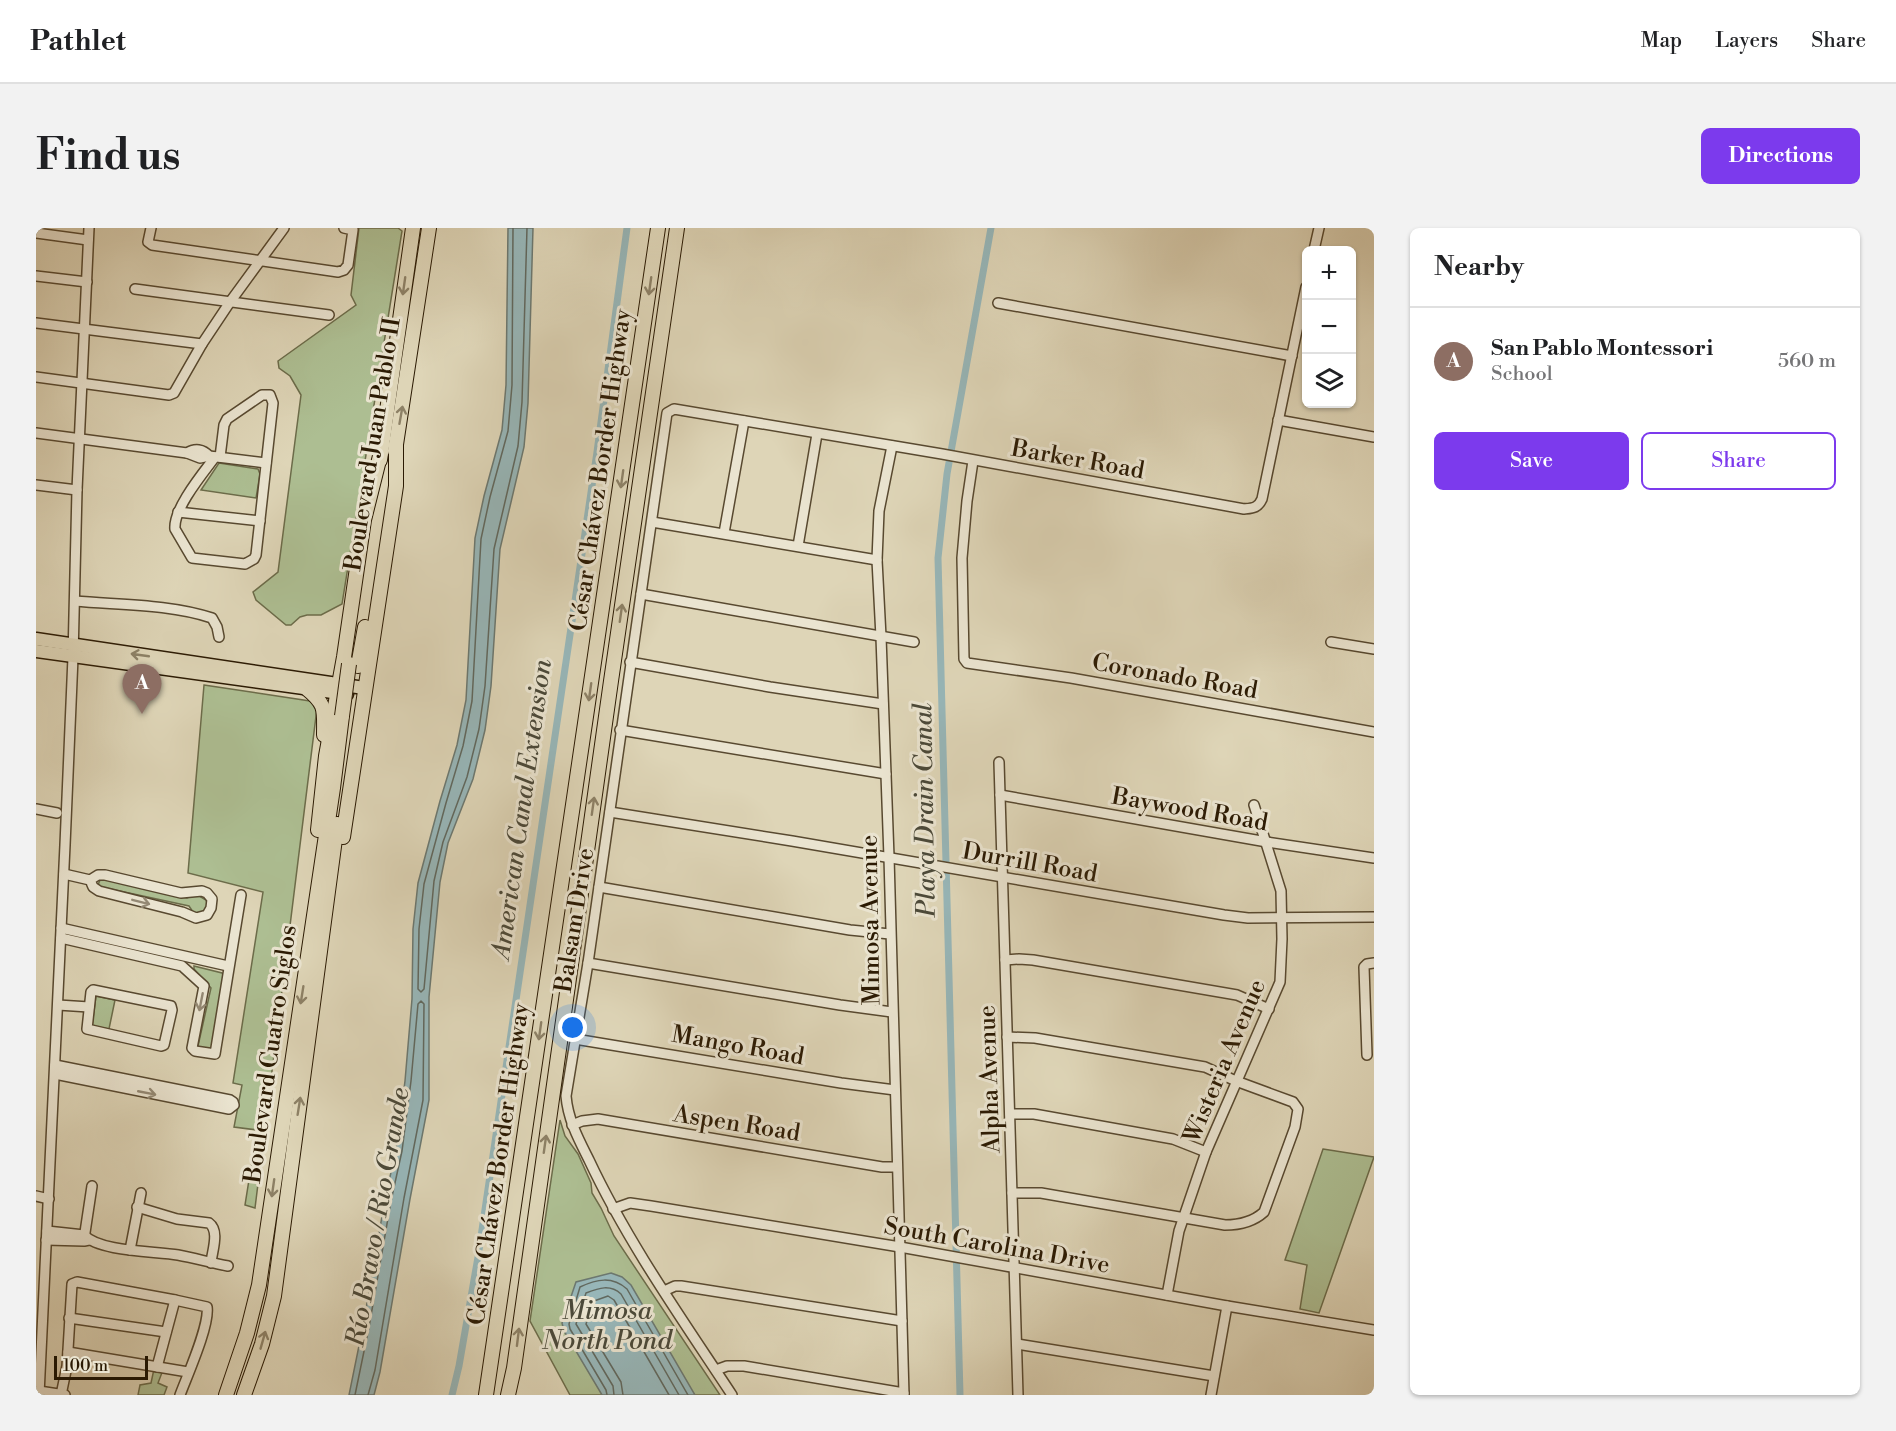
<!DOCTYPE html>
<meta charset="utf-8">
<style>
body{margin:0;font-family:"Libre Bodoni",serif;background:#f2f2f2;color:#202124}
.controls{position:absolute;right:18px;top:18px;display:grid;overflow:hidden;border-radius:9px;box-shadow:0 2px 4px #0004}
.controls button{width:54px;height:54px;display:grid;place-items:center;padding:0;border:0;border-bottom:2px solid #e0e0e0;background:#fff;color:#202124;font:30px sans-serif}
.scale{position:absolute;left:18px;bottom:15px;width:94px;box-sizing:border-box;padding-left:6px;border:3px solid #2b1a03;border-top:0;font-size:16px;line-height:21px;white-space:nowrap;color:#2b1a03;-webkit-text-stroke:4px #eae4d0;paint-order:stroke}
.you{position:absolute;left:537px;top:800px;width:21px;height:21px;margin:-15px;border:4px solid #fff;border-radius:50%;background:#1a73e8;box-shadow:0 0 0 9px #1a73e833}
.badge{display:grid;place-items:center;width:39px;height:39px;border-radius:50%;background:#7c3aed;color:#fff;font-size:20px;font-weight:700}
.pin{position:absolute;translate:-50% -50px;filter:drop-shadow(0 2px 3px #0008)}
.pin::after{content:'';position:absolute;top:32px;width:21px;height:18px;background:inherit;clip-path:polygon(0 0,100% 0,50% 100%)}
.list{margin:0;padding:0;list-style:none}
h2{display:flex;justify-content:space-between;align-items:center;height:78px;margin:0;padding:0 24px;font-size:26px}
h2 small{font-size:20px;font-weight:400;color:#757577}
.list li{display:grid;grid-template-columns:39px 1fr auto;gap:18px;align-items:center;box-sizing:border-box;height:108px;padding:0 24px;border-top:2px solid #e0e0e0}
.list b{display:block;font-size:22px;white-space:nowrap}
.list p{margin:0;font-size:20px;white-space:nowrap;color:#757577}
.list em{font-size:20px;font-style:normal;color:#757577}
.actions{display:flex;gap:12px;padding:18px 24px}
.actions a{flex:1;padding:14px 0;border:2px solid #7c3aed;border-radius:9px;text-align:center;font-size:21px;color:#7c3aed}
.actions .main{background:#7c3aed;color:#fff}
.icon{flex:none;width:33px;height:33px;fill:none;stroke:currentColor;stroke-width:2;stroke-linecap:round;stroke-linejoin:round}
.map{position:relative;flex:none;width:1338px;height:1167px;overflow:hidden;border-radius:9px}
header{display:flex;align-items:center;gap:36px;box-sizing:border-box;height:84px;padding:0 30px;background:#fff;border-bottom:2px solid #e0e0e0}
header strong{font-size:28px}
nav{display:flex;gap:33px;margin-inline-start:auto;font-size:21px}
.intro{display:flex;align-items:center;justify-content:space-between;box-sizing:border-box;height:144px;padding:0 36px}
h1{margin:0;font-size:42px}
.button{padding:15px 27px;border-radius:9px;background:#7c3aed;color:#fff;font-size:21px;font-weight:700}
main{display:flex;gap:36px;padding:0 36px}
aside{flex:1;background:#fff;border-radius:9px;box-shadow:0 2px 4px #0004}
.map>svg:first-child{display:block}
.green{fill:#adbe92;stroke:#6c6c4a;stroke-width:1.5}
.water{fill:#97b6b8;stroke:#6c7870;stroke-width:1.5}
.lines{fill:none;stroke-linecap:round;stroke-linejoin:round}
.shore{stroke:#61685e;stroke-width:1.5}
.canal{stroke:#97b6b8;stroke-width:7}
.minor-casing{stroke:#584930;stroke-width:12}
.major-casing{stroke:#2b1a03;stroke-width:15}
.highway-casing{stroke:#2b1a03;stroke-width:16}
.minor{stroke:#eae4d0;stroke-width:9}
.major{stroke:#ded5b7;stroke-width:12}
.highway{stroke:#ded5b7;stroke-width:14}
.highway-bridge-casing{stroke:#2b1a03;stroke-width:16;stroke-linecap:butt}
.highway-bridge{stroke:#ded5b7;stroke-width:14}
.oneway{stroke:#8d8166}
.oneway2{stroke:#948974}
.labels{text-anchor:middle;stroke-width:6;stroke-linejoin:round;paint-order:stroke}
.street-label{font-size:24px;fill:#2b1a03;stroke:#eae4d0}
.water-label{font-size:26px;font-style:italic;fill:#4b4939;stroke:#eae4d0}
</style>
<header>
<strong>Pathlet</strong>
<nav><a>Map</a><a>Layers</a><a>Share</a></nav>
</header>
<div class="intro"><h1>Find us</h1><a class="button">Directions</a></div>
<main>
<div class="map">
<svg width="1338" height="1167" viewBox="0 0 1338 1167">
<rect width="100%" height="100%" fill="#ded5b7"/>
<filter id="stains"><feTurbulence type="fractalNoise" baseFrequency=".00333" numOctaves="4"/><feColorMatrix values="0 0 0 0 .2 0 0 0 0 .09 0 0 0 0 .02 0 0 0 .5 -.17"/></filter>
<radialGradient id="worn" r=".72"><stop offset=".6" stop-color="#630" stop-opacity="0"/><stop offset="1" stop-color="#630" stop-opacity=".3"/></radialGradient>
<g class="green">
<path d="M323,0h39l4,3 -60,373 -21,11h-14l-7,2 -9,8h-5l-30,-25 -3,-8 25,-20 23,-177 -11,-19 -11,-8 -1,-7 78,-56 -5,-10z"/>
<path d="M183,235l39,6 2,5 -4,24 -55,-8z"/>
<path d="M168,457l106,16 7,7 -62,500 -10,-3 12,-75 -23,-3 8,-42 -9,-2 30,-191 -75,-19z"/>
<path d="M67,651l84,19 9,-4 10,6 2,5 -2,6 -6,5 -7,-4 -4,-6 -88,-19 -3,-2 2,-5z"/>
<path d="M158,738l28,7 2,4 -11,71 -2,2 -12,-1 -1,-3 13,-58 -17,-19z"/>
<path d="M60,768l19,4 -6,29 -17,-3z"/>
<path d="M524,892l5,16 13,18 13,29 1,10 9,15 13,28 106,159h-150l-40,-74z"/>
<path d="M1287,921l51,8 -55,156 -19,-4 7,-44 -22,-5z"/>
<path d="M118,1141l9,1 -5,13 9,4 -3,8h-26l2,-10 11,-2z"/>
</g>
<g class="water">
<path d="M472,0h25l-5,175 -4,44 -24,102 -9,137 -6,44 -12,49 -25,64 -8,39 -11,115v103l-19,99 -30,173 -6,23h-25l14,-69 22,-127 11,-49 9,-69 7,-82 1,-70 5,-46 22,-82 17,-56 9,-45 9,-162 9,-42 18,-66 4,-45z"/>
<path d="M575,1045l11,4 9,8 64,110h-93l-38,-64 -2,-8 14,-41z"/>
</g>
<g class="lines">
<g class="shore">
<path d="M477,0l-1,157 -4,46 -18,66 -9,42 -9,162 -9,45 -17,57 -22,81 -5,45 -1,60 3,3 3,-3 10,-108 9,-39 24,-65 12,-48 6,-43 9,-137 24,-103 4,-44 5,-174"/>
<path d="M319,1167l14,-68 22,-126 11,-50 9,-70 7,-77 3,-3 3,3 -1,96 -19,98 -29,172 -7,25"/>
<path d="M571,1167l-1,-5 -36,-61 -1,-5 11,-37c17,-8 32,-11 47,2l61,106"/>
<path d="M578,1167l-1,-9 -37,-62 10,-31c13,-5 24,-9 35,1l58,101"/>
<path d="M587,1167l-2,-13 -35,-58 8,-23 14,-5 6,4 55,95"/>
</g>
<g class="canal">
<path d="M416,1167l7,-29 19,-109 119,-805 30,-224"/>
<path d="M924,1167l-22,-837 9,-84 44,-246"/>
</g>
<g class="minor-casing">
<g id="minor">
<path d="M115,0l-3,14 4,3 186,27 6,-2 4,-5 5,-35 -9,-2"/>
<path d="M0,5l52,7"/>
<path d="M1278,22l5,-22"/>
<path d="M0,48l51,6"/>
<path d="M99,61l194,26"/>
<path d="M962,75l294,53"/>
<path d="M0,95l166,21"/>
<path d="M0,149l133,18 5,-2 28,-49 28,-42 54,-74"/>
<path d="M1242,192l96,17"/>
<path d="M0,205l151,20 13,5 9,-2 57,7"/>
<path d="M856,218l-13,65 -2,49 4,77 8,220 15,538"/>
<path d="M151,225c8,-5 16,-4 22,3"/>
<path d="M179,229c-12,16 -42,52 -40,72l17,29 53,6 9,-5 2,-4 17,-152 -3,-8h-8l-35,24 -3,6 -4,32"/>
<path d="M937,233l-6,40 -5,57 2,101 3,4 104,15 303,54"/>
<path d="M0,257l41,5"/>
<path d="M142,284l82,9"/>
<path d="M616,294l225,38"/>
<path d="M688,305l20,-112"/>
<path d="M762,318l19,-112"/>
<path d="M605,366l273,48"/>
<path d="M39,373c44,4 95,3 137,17l5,9 2,10"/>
<path d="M1295,414l43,7"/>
<path d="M594,434l140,25 113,17"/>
<path d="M584,502l266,44"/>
<path d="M963,534l19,633"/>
<path d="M964,567l267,47 107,16"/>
<path d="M0,581l21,4"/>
<path d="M574,584l182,29 432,74 24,3 126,-1"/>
<path d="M28,646l26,6 8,-5h7l76,18 21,-2 5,2 5,6 -1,9 -4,7 -11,3 -14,-6 -83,-21 -6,-4 -3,-7"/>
<path d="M563,659l251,43 40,4"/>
<path d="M25,700l167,38"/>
<path d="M25,710l121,28 22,20 -12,62 3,3 20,3 26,-159"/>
<path d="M969,732l14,-1 14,1 204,35 32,14"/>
<path d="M552,735l252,42 52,7"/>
<path d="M57,762l78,16 1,4 -8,35 -3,1 -74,-17 4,-37z"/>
<path d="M22,777l31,2"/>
<path d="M971,809l28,1 170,29 31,14 57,21 5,7 -3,18 -31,85c-11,10 -25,13 -39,13l-184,-32h-29"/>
<path d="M539,811l266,44 54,7"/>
<path d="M1331,827l-3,-88 3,-3 7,-1"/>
<path d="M19,846l174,35 5,-4 -1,-3 -3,-2 -175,-35"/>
<path d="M974,886h24l139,25 33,13"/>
<path d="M536,897l10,-4 16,-2 284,48h15"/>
<path d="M0,968l13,3"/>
<path d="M101,979l40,12 32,4c11,8 3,28 2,40"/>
<path d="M577,981l17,-6 21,3 249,41 327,59 147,24"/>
<path d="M11,1003l37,4c16,17 71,16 94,20 17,3 33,8 50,11"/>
<path d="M48,1011l8,-53"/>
<path d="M10,1012l38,1 5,-1"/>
<path d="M94,1022l11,-57"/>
<path d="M628,1063l11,-5h6l221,35"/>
<path d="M1131,1067l12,-64 27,-79 74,-170 2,-43 -1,-48 -27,-86"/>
<path d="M33,1090l97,14"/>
<path d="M981,1116l197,32"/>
<path d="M32,1124l120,20"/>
<path d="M121,1139l18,-67"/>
<path d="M680,1142l11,-4h17l160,27"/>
<path d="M3,1163l26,4"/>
<path d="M3,1167l26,-550 8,-188 4,-167 12,-262"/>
<path d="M25,1167l6,-29 5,-82 5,-2 98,18 32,7c3,18 -20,69 -27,88"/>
<path d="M696,1167c-50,-76 -104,-152 -143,-235 -10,-20 -21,-40 -23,-64l22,-133 79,-550 7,-4 268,45 302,55c9,-1 14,-1 18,-10l44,-212"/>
<path d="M1175,1167l16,-89"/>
</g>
</g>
<g class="major-casing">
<g id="major">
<path d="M0,411l328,49"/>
<path d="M0,423l311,43"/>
</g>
</g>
<g class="highway-casing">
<g id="highway">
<path d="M359,223l34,-223"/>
<path d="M344,232l33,-232"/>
<path d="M322,438l7,-39"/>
<path d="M270,460c21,17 18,22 18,47"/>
<path d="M282,602l8,-74 18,-99 20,-137 17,-68"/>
<path d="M307,609l53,-351v-41"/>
<path d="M190,1167l21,-62 12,-48 74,-497 9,-72"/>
<path d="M208,1167l18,-51 12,-48 63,-472"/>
<path d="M450,1167l172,-1167"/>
<path d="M472,1167l6,-27 97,-687 66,-453"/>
</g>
</g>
<use href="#minor" class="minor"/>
<use href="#major" class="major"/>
<use href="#highway" class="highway"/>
<g class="highway-bridge-casing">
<path id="highway-bridge" d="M306,488l7,-52"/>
</g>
<use href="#highway-bridge" class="highway-bridge"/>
</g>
<defs><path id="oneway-shaft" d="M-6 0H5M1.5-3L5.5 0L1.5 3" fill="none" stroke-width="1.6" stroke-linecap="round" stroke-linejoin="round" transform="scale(1.5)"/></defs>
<g class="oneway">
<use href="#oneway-shaft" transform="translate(368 58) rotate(98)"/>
<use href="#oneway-shaft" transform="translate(614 58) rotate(98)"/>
<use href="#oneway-shaft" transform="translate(365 187) rotate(-80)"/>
<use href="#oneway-shaft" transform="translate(586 251) rotate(98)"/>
<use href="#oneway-shaft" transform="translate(585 385) rotate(-82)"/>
<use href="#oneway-shaft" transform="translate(104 427) rotate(-172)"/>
<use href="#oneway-shaft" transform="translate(554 464) rotate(98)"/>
<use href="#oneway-shaft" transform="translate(557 578) rotate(-82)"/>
<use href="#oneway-shaft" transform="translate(266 767) rotate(99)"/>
<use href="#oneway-shaft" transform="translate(504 803) rotate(98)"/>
<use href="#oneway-shaft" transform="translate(263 878) rotate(-81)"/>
<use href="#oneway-shaft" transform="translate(509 916) rotate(-82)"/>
<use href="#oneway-shaft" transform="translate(237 960) rotate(98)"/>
<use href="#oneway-shaft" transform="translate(482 1109) rotate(-83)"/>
<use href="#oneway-shaft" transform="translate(227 1112) rotate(-74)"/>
</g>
<g class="oneway2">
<use href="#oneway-shaft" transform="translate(105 674) rotate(14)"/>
<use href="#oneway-shaft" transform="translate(165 774) rotate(101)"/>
<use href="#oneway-shaft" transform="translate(111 865) rotate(11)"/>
</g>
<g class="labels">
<g class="street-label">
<text transform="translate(336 216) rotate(-81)" y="8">Boulevard Juan Pablo II</text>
<text transform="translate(1042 231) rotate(10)" y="8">Barker Road</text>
<text transform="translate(564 242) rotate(-82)" y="8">César Chávez Border Highway</text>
<text transform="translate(1139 448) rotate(10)" y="8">Coronado Road</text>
<text transform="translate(1154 581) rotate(10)" y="8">Baywood Road</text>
<text transform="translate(994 634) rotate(10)" y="8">Durrill Road</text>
<text transform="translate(538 692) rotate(-81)" y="8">Balsam Drive</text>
<text transform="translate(834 692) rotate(-91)" y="8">Mimosa Avenue</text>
<text transform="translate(702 817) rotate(10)" y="8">Mango Road</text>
<text transform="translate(234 826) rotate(-82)" y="8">Boulevard Cuatro Siglos</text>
<text transform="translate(1188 833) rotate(-67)" y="8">Wisteria Avenue</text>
<text transform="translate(953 851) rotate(-92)" y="8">Alpha Avenue</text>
<text transform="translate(701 895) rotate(9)" y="8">Aspen Road</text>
<text transform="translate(462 936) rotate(-82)" y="8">César Chávez Border Highway</text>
<text transform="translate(961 1017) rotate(10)" y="8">South Carolina Drive</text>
</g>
<g class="water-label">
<text transform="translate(485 581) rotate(-82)" y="9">American Canal Extension</text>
<text transform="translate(888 582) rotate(-91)" y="9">Playa Drain Canal</text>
<text transform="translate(341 989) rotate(-80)" y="9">Río Bravo / Rio Grande</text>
<text x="571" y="1091">Mimosa<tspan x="571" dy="30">North Pond</tspan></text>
</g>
</g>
<rect width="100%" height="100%" filter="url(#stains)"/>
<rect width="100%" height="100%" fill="url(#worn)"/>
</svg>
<div class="controls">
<button>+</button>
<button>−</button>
<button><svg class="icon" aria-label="layers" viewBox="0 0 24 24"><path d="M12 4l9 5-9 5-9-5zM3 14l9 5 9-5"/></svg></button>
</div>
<div class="scale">100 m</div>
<div class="you"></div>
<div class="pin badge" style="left:106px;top:486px;background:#8d6e63">A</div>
</div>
<aside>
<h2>Nearby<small></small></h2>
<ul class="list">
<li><span class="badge" style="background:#8d6e63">A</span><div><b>San Pablo Montessori</b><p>School</p></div><em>560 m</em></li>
</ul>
<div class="actions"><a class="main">Save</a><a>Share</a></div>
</aside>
</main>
